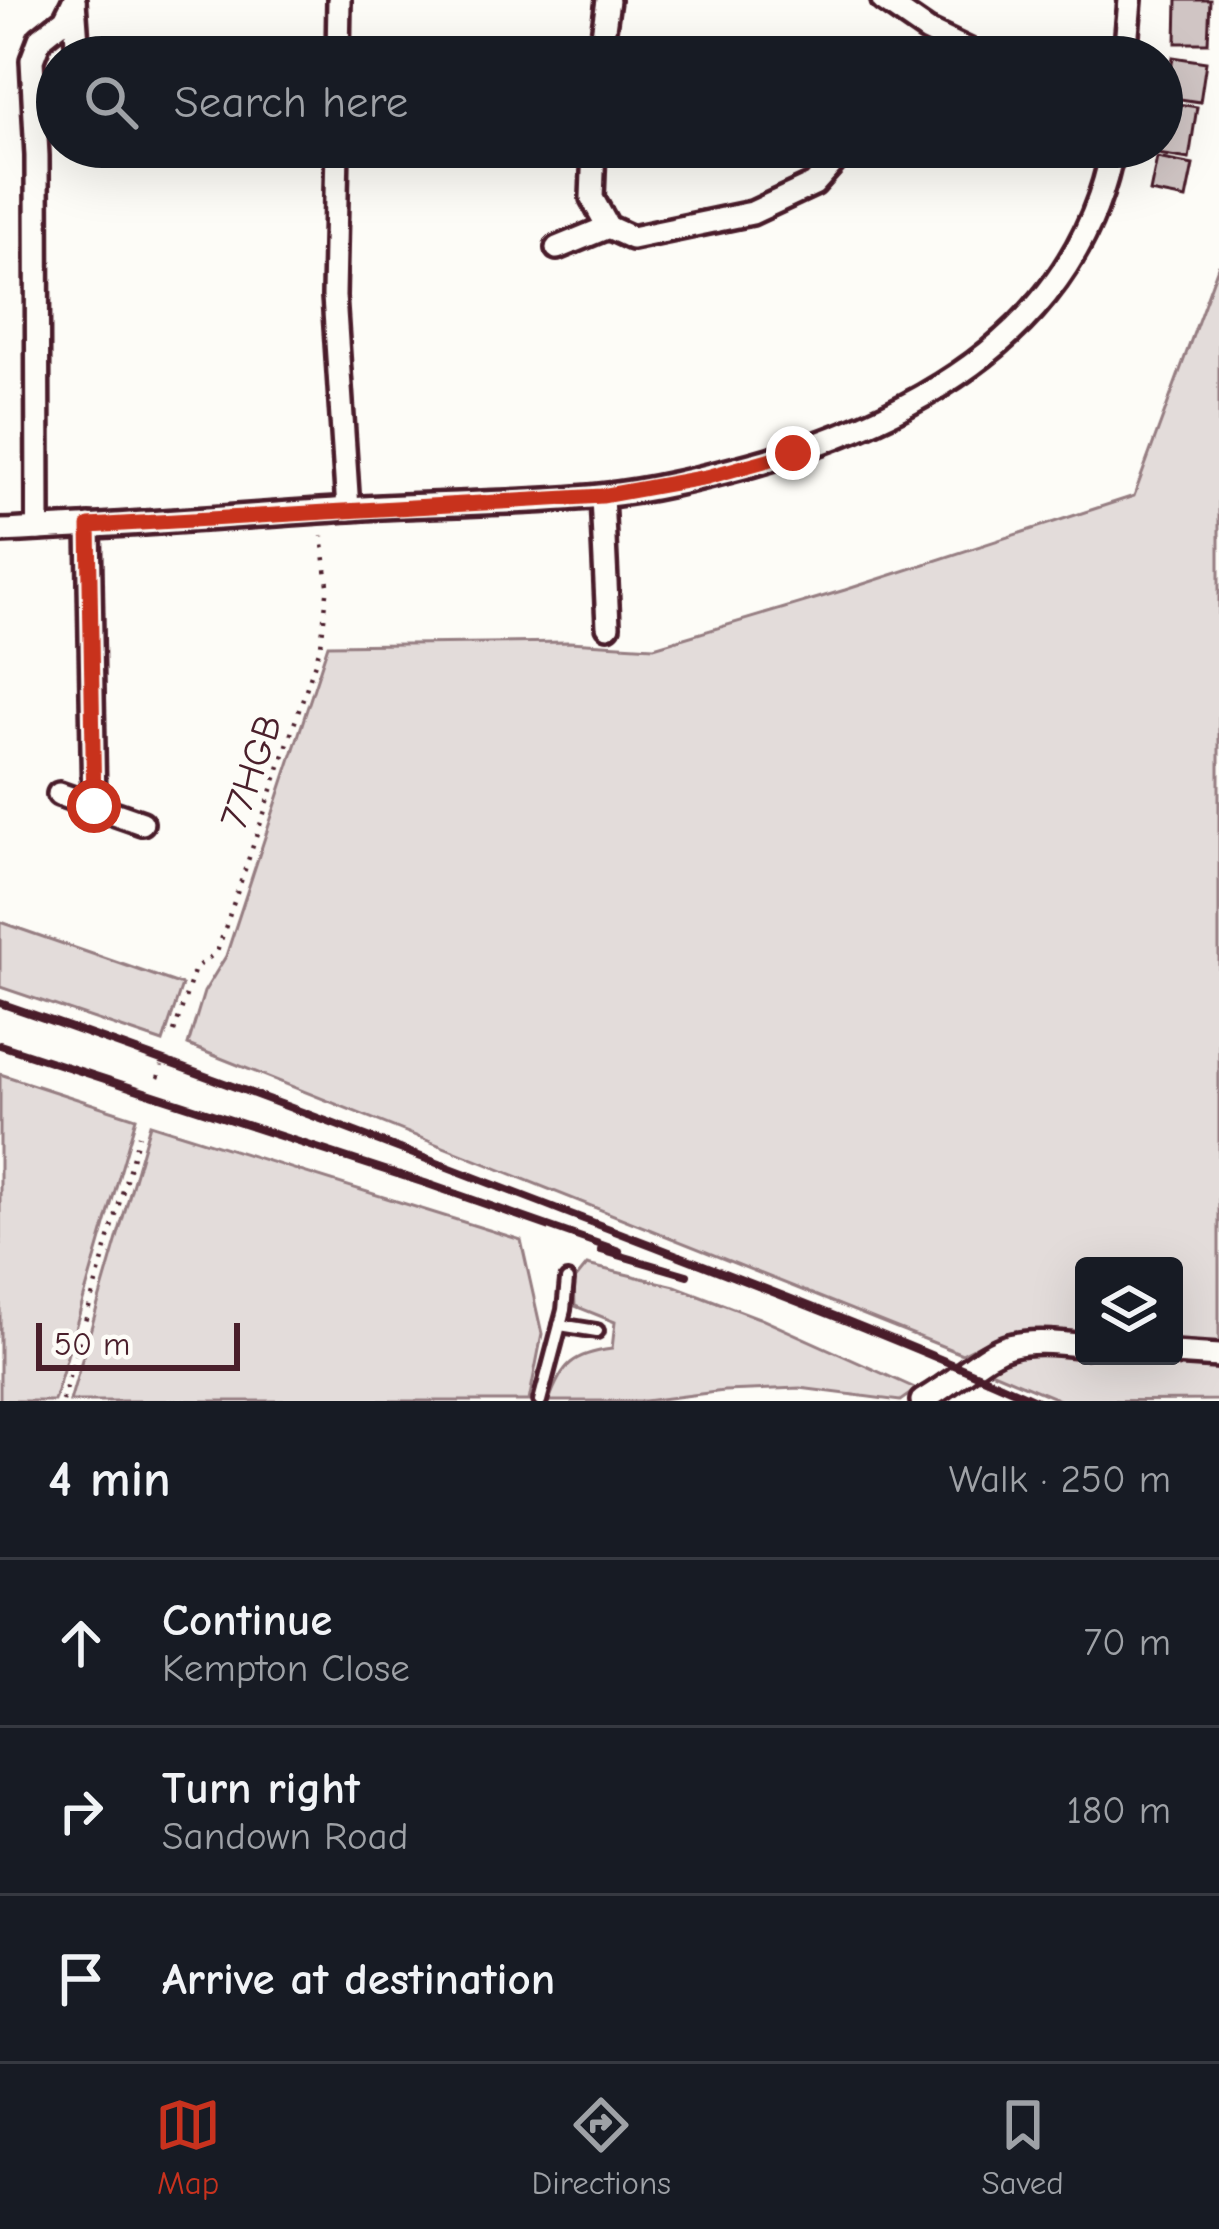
<!DOCTYPE html>
<meta charset="utf-8">
<style>
body{margin:0;font-family:"Comic Neue",sans-serif;background:#242831;color:#f1f3f6}
.controls{position:absolute;right:36px;bottom:36px;display:grid;overflow:hidden;border-radius:12px;box-shadow:0 12px 48px #0002}
.controls button{width:108px;height:108px;display:grid;place-items:center;padding:0;border:0;border-bottom:3px solid #363941;background:#171b24;color:#f1f3f6;font:60px sans-serif}
.scale{position:absolute;left:36px;bottom:30px;width:204px;box-sizing:border-box;padding-left:12px;border:6px solid #4a1f2b;border-top:0;font-size:33px;line-height:42px;white-space:nowrap;color:#4a1f2b;-webkit-text-stroke:9px #fdfcf7;paint-order:stroke}
.stop{position:absolute;width:36px;height:36px;margin:-27px;border:9px solid #c8321e;border-radius:50%;background:#fff}
.stop.end{background:#c8321e;border-color:#fff;box-shadow:0 3px 12px #0008}
.list{margin:0;padding:0;list-style:none}
h2{display:flex;justify-content:space-between;align-items:center;height:156px;margin:0;padding:0 48px;font-size:51px}
h2 small{font-size:39px;font-weight:400;color:#9ea1a6}
.list li{display:grid;grid-template-columns:78px 1fr auto;gap:36px;align-items:center;box-sizing:border-box;height:168px;padding:0 48px;border-top:3px solid #363941}
.list b{display:block;font-size:45px;white-space:nowrap}
.list p{margin:0;font-size:39px;white-space:nowrap;color:#9ea1a6}
.list em{font-size:39px;font-style:normal;color:#9ea1a6}
.icon{flex:none;width:66px;height:66px;fill:none;stroke:currentColor;stroke-width:2;stroke-linecap:round;stroke-linejoin:round}
.map{position:relative;flex:none;width:1219px;height:1401px;overflow:hidden}
.search{position:absolute;background:#171b24;box-shadow:0 12px 48px #0002;left:36px;right:36px;top:36px;height:132px;display:flex;align-items:center;gap:30px;box-sizing:border-box;padding:0 42px;border-radius:66px;color:#9ea1a6;font-size:45px}
.sheet{height:660px;background:#171b24}
nav{display:flex;justify-content:space-around;align-items:center;box-sizing:border-box;height:168px;border-top:3px solid #363941;background:#171b24;font-size:33px;color:#9ea1a6}
nav a{display:grid;justify-items:center;gap:6px}
nav .on{color:#c8321e}
.map>svg:first-child{display:block}
.green{fill:#e3dcda;stroke:#967e82;stroke-width:3}
.building{fill:#d0c5c4;stroke:#4a1f2b;stroke-width:3}
.lines{fill:none;stroke-linecap:round;stroke-linejoin:round}
.lane-casing{stroke:#4a1f2b;stroke-width:20}
.street-casing{stroke:#4a1f2b;stroke-width:30}
.path{stroke:#4a1f2b;stroke-width:4.5;stroke-dasharray:3 9;stroke-linecap:butt}
.lane{stroke:#fdfcf7;stroke-width:10}
.street{stroke:#fdfcf7;stroke-width:21}
.rail{stroke:#4a1f2b;stroke-width:8}
.route{stroke:#c8321e;stroke-width:15}
.labels{text-anchor:middle;stroke-width:12;stroke-linejoin:round;paint-order:stroke}
.street-label{font-size:39px;fill:#4a1f2b;stroke:#fdfcf7}
</style>
<div class="map">
<svg width="1219" height="1401" viewBox="0 0 1219 1401">
<rect width="100%" height="100%" fill="#fdfcf7"/>
<filter id="ink" filterUnits="userSpaceOnUse"><feTurbulence type="fractalNoise" baseFrequency=".00833" numOctaves="2"/><feDisplacementMap in="SourceGraphic" scale="24" xChannelSelector="R" yChannelSelector="G"/><feConvolveMatrix kernelMatrix="1 2 1 2 8 2 1 2 1" color-interpolation-filters="sRGB"/></filter>
<g filter="url(#ink)">
<g class="green">
<path d="M1219,264v1082l-45,-2v-78h-90v68c-61,-7 -67,-9 -122,20l-774,-309 16,-53 22,-36 102,-311 241,-3 85,5 191,-57 289,-94z"/>
<path d="M0,922l182,63 -19,57 -163,-55z"/>
<path d="M0,1074l136,44 -82,283h-54z"/>
<path d="M150,1124l371,116 21,94 -13,67h-459z"/>
<path d="M587,1265l88,21 84,32 158,71 -17,12 -100,-13 -76,3 -79,10h-96c13,-37 24,-47 63,-52l3,-27 -40,-16 -1,-25z"/>
<path d="M1036,1350l183,18v32l-157,1 -74,-31 13,-10z"/>
</g>
<g class="building">
<path d="M1177,0h33l-2,43h-32z"/>
<path d="M1173,57l33,5 -6,40 -33,-5z"/>
<path d="M1166,102l31,5 -8,52 -31,-5 4,-7z"/>
<path d="M1157,158l36,7 -7,34 -36,-7z"/>
</g>
<g class="lines">
<g class="lane-casing">
<g id="lane">
<path d="M560,1325l37,6"/>
<path d="M540,1401l24,-91 3,-30"/>
</g>
</g>
<g class="street-casing">
<g id="street">
<path d="M883,0l45,31 54,26"/>
<path d="M74,1l4,56"/>
<path d="M338,57l1,-57"/>
<path d="M600,57l8,-57"/>
<path d="M1125,57l5,-57"/>
<path d="M337,147l-3,149 14,213"/>
<path d="M594,147l-2,51 16,29 24,11 120,-25 62,-29 33,-37"/>
<path d="M557,248l51,-21"/>
<path d="M602,496l6,130"/>
<path d="M89,526l5,280"/>
<path d="M38,529l-1,-373 -5,-96 8,-21 25,-20 9,-18"/>
<path d="M0,531c121,-5 242,-15 364,-23 78,-5 158,-4 236,-12 51,-5 102,-18 151,-31 165,-46 328,-134 362,-318"/>
<path d="M59,794l83,29"/>
<path d="M1174,1353l45,3"/>
<path d="M922,1401c72,-43 67,-69 162,-55"/>
</g>
</g>
<g class="path">
<path d="M174,1032l21,-64 22,-16 104,-307 7,-60 -6,-49"/>
<path d="M158,1078l4,-12"/>
<path d="M62,1401l77,-266"/>
</g>
<use href="#lane" class="lane"/>
<use href="#street" class="street"/>
<g class="rail">
<path d="M0,1003c198,68 393,143 589,218 150,58 301,114 448,180"/>
<path d="M0,1045l425,138 194,68"/>
<path d="M601,1250l86,25"/>
</g>
</g>
</g>
<g class="lines" filter="url(#ink)">
<path class="route" d="M94,806l-5,-280 513,-30 105,-19 86,-24"/>
</g>
<g class="labels">
<g class="street-label">
<text transform="translate(250 771) rotate(-71)" y="14">77HGB</text>
</g>
</g>
</svg>
<div class="controls">
<button><svg class="icon" aria-label="layers" viewBox="0 0 24 24"><path d="M12 4l9 5-9 5-9-5zM3 14l9 5 9-5"/></svg></button>
</div>
<div class="scale">50 m</div>
<div class="stop" style="left:94px;top:806px"></div>
<div class="stop end" style="left:793px;top:453px"></div>
<div class="search"><svg class="icon" aria-label="search" viewBox="0 0 24 24"><circle cx="10" cy="10" r="6"/><path d="M15 15l6 6"/></svg>Search here</div>
</div>
<section class="sheet">
<h2>4 min<small>Walk · 250 m</small></h2>
<ul class="list">
<li><svg class="icon" aria-label="ahead" viewBox="0 0 24 24"><path d="M12 20V5M6 11l6-6 6 6"/></svg><div><b>Continue</b><p>Kempton Close</p></div><em>70 m</em></li>
<li><svg class="icon" aria-label="right" viewBox="0 0 24 24"><path d="M7 20v-9h11M14 6l5 5-5 5"/></svg><div><b>Turn right</b><p>Sandown Road</p></div><em>180 m</em></li>
<li><svg class="icon" aria-label="arrive" viewBox="0 0 24 24"><path d="M6 21V4h12l-3 4 3 4H6"/></svg><div><b>Arrive at destination</b></div></li>
</ul>
</section>
<nav>
<a class="on"><svg class="icon" aria-label="map" viewBox="0 0 24 24"><path d="M3 6l6-2 6 2 6-2v14l-6 2-6-2-6 2zM9 4v14M15 6v14"/></svg>Map</a>
<a><svg class="icon" aria-label="directions" viewBox="0 0 24 24"><path d="M12 3l9 9-9 9-9-9zM9 14v-3h6M13 9l2 2-2 2"/></svg>Directions</a>
<a><svg class="icon" aria-label="saved" viewBox="0 0 24 24"><path d="M7 4h10v16l-5-4-5 4z"/></svg>Saved</a>
</nav>
